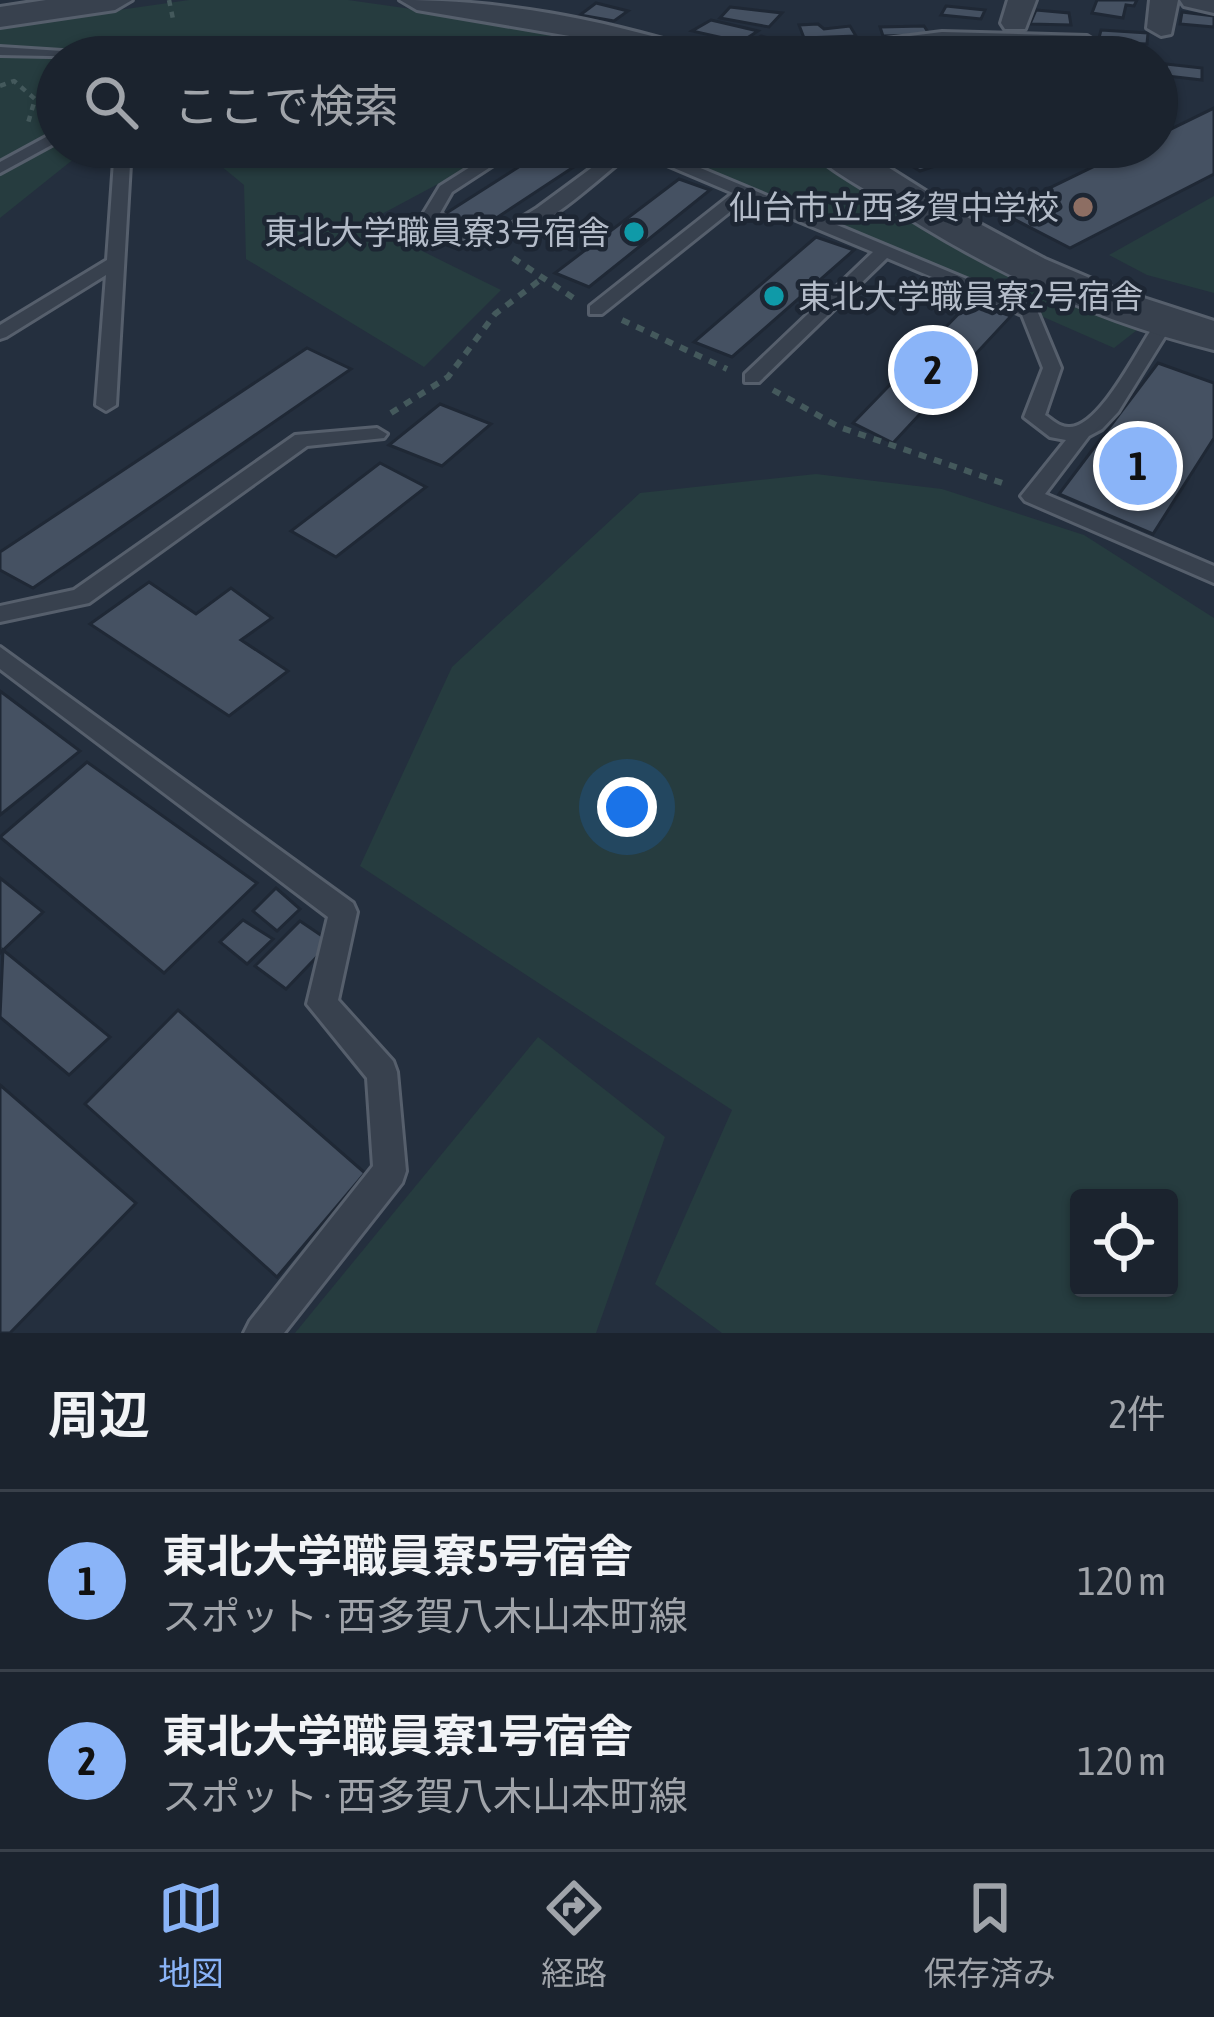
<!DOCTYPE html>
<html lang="ja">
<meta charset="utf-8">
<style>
body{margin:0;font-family:"Asap Condensed","Noto Sans JP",sans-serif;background:#242b36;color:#f1f3f6}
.controls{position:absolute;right:36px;bottom:36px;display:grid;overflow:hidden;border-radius:12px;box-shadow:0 3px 9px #0004}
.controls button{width:108px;height:108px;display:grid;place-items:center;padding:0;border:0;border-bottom:3px solid #39404a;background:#1b232e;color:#f1f3f6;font:60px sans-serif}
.you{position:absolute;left:627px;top:807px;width:42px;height:42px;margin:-30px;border:9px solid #fff;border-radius:50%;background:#1a73e8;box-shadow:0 0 0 18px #1a73e833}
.badge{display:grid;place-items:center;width:78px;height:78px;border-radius:50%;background:#8ab4f8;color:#111;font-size:39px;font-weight:700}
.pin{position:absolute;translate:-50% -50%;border:6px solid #fff;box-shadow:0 3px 12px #0006}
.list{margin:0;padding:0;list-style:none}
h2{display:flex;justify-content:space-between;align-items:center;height:156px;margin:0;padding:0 48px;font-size:51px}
h2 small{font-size:39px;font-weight:400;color:#a0a4aa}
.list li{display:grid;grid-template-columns:78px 1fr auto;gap:36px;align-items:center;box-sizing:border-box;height:180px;padding:0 48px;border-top:3px solid #39404a}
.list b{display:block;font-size:45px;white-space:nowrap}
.list p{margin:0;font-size:39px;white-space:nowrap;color:#a0a4aa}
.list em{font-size:39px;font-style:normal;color:#a0a4aa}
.icon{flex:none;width:66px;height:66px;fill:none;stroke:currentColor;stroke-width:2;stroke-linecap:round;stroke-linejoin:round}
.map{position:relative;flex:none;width:1214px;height:1333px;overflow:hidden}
.search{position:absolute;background:#1b232e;box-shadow:0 3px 9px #0004;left:36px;right:36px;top:36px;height:132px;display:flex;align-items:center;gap:30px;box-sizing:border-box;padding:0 42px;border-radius:66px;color:#a0a4aa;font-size:45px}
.sheet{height:516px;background:#1b232e}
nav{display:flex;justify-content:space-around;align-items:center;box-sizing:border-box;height:168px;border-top:3px solid #39404a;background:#1b232e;font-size:33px;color:#a0a4aa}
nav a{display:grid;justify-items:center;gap:6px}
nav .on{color:#8ab4f8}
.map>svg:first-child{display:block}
.green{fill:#263c3f;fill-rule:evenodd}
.building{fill:#455162;stroke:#1f2835;stroke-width:3}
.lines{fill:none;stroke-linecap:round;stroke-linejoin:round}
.service-casing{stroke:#565f6c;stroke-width:6}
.minor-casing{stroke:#565f6c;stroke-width:6}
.tertiary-casing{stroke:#565f6c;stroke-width:6}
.path-far1{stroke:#44595c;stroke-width:4.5;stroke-dasharray:6 6;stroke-linecap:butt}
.path{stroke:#44595c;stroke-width:6;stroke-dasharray:8 8;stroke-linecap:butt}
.service{fill:#38414e;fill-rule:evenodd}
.minor{fill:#38414e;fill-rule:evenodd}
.tertiary{fill:#38414e;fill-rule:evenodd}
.education-dot{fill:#8d6e63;stroke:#1d2633;stroke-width:4.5}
.culture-dot{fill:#0f9aa8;stroke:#1d2633;stroke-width:4.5}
.labels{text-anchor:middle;stroke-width:9;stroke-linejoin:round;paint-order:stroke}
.far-poi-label{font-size:33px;fill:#b4bcc9;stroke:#1d2633;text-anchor:end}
</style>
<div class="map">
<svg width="1214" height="1333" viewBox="0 0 1214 1333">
<rect width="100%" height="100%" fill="#242f3e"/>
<g class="green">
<path d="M189,0h159l212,30 96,27h-599v90h49l-26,7 -80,64v-191z"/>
<path d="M198,147h309l-127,68 20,25 101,50 -77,77 -178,-108 -2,-74z"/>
<path d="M655,147h145l174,111 163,72 -23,18z"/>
<path d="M1214,196v97l-67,-18 -38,-20z"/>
<path d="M816,474l126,15 142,46 130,83v715h-492l-67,-49 77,-174 -372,-244 92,-199 188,-174zM1079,1198h90v90h-90z"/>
<path d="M538,1037l127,100 -69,196h-301z"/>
</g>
<g class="building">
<path d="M1097,0h40l-3,6 -8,-1 -3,13 -31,-5z"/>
<path d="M596,3l32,8 -14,10 -34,-6z"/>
<path d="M946,6l39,4 -4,9 -40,-4z"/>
<path d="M730,7l52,6 -13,14 -49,-9z"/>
<path d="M1036,10l33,3 2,12 -41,-1z"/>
<path d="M1182,12l32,4v11l-34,-3z"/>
<path d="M711,20l47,11 -17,11 -49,-11z"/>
<path d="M818,24l6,5 26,-3 6,10 -52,2 -5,-13z"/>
<path d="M924,26l6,9 -47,1 -3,-9z"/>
<path d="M1101,30l47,3 -1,11 -49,-2z"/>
<path d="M761,36l29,8 -11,10 -32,-9z"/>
<path d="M1166,64l36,4v12l-35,-4z"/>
<path d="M1214,108v66l-144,74 -70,-36 134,-65h23v-11z"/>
<path d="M550,147h54l-132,87 -35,-15z"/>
<path d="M882,147h108l-70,24z"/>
<path d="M679,179l31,11 -121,97 -34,-14z"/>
<path d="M816,237l38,13 -122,107 -38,-15z"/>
<path d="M970,302l41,14 -118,127 -40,-20z"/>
<path d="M307,348l44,21 -318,219 -33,-18v-18z"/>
<path d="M1158,363l56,20v55l-61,96 -94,-40z"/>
<path d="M440,404l51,20 -49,42 -53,-21z"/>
<path d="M380,463l46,24 -90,70 -45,-26z"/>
<path d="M149,582l47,32 35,-26 41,30 -31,22 47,31 -59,45 -139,-92z"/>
<path d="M0,691l80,60 -80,64z"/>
<path d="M87,762l170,121 -93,90 -164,-136z"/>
<path d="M0,878l43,34 -43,41z"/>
<path d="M276,888l24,21 -23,22 -24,-20z"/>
<path d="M243,920l30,19 -26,25 -27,-22z"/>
<path d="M300,921l31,21 -45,47 -31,-23z"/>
<path d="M3,950l107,87 -41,38 -69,-58z"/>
<path d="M178,1010l187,163 -88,104 -192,-173z"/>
<path d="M0,1085l136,118 -126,130h-10z"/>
</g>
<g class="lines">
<g class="service-casing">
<g id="service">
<path d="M0,47l93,6 7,4 -100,-2z"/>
<path d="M57,131v11l-57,31v-11z"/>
<path d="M115,147h16l-15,258 -10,6 -10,-6 10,-130 -100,62 -6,2v-14l107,-65z"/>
<path d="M502,147h19l-69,45 -12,21 28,18 28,2 41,-25 83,-61h30l386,161 25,60 -16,47c8,5 15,13 25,12 32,-1 70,-84 89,-109h12l3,4 -56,90 -16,17 -13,7 -44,58 169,72v17l-189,-82 -4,-5 4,-5 41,-51 -16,-3 -26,-20 19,-49 -21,-53 -135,-57 -128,124h-14v-8l128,-122 -127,-53 -144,115h-12v-8l143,-113 -99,-42c-61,46 -134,133 -209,66l-2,-3 17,-28z"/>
<path d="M377,428l10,6 -3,4 -77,8 -218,157 -89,19v-16l74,-16 221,-155z"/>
<path d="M0,647l353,256 4,9 -19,88 55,61 4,11 9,99 -4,12 -118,150h-40l6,-12 123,-155 -6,-88 -60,-74 21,-87 -328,-248z"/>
</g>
</g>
<g class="minor-casing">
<g id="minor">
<path d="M1008,0h28l-11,29h-20l-4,-6z"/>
<path d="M1150,0h28l-7,34 -10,2 -14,-8z"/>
<path d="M1180,0h34v13l-30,-7z"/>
<path d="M942,32l145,4 14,9 -14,9 -145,-4 -67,7 11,-18z"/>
</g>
</g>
<g class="tertiary-casing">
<g id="tertiary">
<path d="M46,0h86l-17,10 -115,17v-20z"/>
<path d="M400,0c103,0 199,19 297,49l5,8h-54l-49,-16 -182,-31z"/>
<path d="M809,147h47l111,70 78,42 68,29 101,33v29c-123,-30 -233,-83 -338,-153 -21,-15 -52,-29 -67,-50z"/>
</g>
</g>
<g class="path-far1">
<path d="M169,0l4,19"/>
<path d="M0,86l14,-5 21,18 -7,24"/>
</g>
<g class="path">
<path d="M513,258l62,41"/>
<path d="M622,320l105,49"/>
<path d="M773,390l66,37 169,58"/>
<path d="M391,413l57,-36 47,-63 45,-34"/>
</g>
<use href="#service" class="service"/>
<use href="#minor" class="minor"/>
<use href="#tertiary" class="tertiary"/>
</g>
<circle class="education-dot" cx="1083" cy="207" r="12"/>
<g class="culture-dot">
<circle cx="634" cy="232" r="12"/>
<circle cx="774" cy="296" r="12"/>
</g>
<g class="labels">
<g class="far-poi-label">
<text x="1059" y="219">仙台市立西多賀中学校</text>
<text x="610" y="244">東北大学職員寮3号宿舎</text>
<text x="798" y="308" text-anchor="start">東北大学職員寮2号宿舎</text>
</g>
</g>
</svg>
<div class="controls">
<button><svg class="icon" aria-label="locate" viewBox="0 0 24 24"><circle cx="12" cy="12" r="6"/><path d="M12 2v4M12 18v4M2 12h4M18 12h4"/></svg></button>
</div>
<div class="you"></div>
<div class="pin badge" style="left:1138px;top:466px">1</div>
<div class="pin badge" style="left:933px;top:370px">2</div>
<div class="search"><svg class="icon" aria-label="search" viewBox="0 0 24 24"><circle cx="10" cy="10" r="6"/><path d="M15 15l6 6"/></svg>ここで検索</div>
</div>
<section class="sheet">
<h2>周辺<small>2件</small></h2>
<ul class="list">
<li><span class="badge">1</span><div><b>東北大学職員寮5号宿舎</b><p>スポット · 西多賀八木山本町線</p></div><em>120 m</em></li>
<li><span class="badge">2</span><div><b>東北大学職員寮1号宿舎</b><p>スポット · 西多賀八木山本町線</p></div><em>120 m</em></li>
</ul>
</section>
<nav>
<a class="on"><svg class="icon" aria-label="map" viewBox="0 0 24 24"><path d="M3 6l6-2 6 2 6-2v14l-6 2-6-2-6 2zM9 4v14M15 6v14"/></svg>地図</a>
<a><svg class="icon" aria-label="directions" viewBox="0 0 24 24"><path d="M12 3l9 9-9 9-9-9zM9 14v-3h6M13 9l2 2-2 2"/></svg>経路</a>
<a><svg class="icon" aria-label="saved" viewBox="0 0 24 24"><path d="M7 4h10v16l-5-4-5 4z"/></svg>保存済み</a>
</nav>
